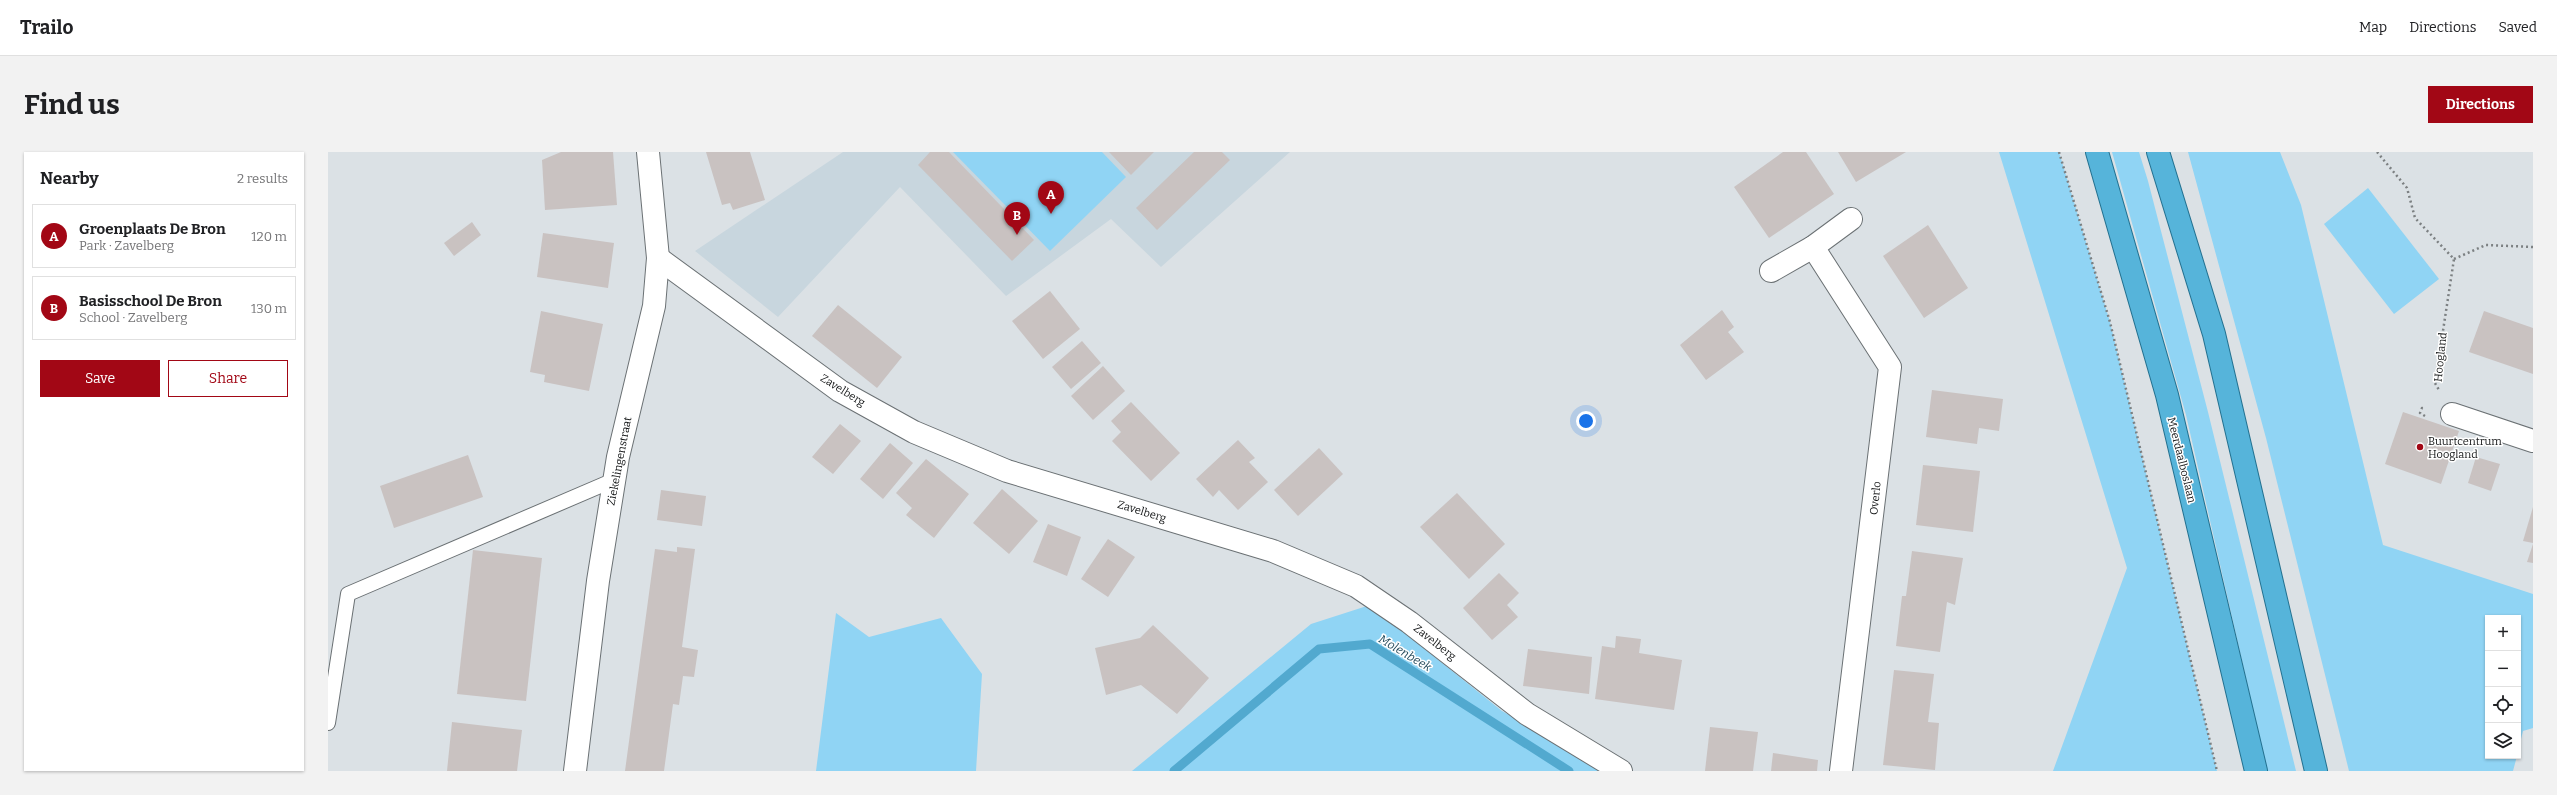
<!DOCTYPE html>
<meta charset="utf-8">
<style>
body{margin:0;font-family:Bitter,serif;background:#f2f2f2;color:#202124}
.controls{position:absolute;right:12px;bottom:12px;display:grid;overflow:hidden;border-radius:0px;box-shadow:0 1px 3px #0004}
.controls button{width:36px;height:36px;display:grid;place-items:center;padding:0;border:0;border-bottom:1px solid #e0e0e0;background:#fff;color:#202124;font:20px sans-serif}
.you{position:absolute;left:1258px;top:269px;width:14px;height:14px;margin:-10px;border:3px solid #fff;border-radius:50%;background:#1a73e8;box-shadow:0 0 0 6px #1a73e833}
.badge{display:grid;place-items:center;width:26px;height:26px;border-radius:50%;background:#a20715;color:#fff;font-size:13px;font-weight:700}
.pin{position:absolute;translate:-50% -33px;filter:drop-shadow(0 1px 2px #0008)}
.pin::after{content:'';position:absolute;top:21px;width:14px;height:12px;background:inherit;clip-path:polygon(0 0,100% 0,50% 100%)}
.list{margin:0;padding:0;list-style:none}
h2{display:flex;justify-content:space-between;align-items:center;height:52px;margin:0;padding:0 16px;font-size:17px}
h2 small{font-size:13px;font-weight:400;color:#757577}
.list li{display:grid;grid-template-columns:26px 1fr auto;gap:12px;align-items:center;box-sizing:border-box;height:64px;margin:0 8px 8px;padding:0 8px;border:1px solid #e0e0e0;border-radius:0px}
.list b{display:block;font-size:15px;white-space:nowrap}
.list p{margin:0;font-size:13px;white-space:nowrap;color:#757577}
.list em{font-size:13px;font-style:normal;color:#757577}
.actions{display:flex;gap:8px;padding:12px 16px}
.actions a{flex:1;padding:9px 0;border:1px solid #a20715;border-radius:0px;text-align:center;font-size:14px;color:#a20715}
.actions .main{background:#a20715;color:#fff}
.icon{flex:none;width:22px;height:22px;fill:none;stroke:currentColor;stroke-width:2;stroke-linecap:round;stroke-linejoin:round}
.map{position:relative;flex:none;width:2205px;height:619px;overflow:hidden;border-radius:0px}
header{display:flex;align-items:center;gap:24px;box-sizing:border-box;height:56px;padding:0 20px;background:#fff;border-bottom:1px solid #e0e0e0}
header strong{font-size:19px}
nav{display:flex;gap:22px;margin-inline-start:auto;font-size:14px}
.intro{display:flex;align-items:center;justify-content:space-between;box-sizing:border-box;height:96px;padding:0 24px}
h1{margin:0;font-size:28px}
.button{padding:10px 18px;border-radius:0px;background:#a20715;color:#fff;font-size:14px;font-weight:700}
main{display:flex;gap:24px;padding:0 24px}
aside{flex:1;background:#fff;border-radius:0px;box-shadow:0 1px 3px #0004}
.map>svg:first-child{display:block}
.built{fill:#c8d6de}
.green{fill:#90d4f4}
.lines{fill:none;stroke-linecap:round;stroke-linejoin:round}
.stream{stroke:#52a9cf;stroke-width:9}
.building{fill:#c9c2c1}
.service-casing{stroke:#6b7174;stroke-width:16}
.minor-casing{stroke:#6b7174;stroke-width:24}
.trunk-casing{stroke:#237190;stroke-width:24}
.path{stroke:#7c8082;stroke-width:2.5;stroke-dasharray:2 3;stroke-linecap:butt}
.service{stroke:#fff;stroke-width:14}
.minor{stroke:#fff;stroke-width:22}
.trunk{stroke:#56b4da;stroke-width:22}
.poi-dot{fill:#a20715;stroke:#fff;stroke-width:1.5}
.labels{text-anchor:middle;stroke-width:3;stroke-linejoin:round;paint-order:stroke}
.street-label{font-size:11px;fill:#131516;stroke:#fff}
.poi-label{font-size:11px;fill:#131516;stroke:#fff;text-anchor:start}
.water-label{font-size:12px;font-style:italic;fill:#23495a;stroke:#fff}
</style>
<header>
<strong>Trailo</strong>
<nav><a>Map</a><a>Directions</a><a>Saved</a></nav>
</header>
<div class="intro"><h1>Find us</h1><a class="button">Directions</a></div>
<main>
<aside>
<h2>Nearby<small>2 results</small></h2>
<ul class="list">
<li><span class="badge">A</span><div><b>Groenplaats De Bron</b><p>Park · Zavelberg</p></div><em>120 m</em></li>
<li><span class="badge">B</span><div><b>Basisschool De Bron</b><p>School · Zavelberg</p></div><em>130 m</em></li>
</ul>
<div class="actions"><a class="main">Save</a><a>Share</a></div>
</aside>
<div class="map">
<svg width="2205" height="619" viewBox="0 0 2205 619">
<rect width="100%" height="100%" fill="#dbe1e5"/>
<path class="built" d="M515,0h447l-129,115 -50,-48 -105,77 -106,-109 -122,130 -83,-66z"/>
<g class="green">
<path d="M625,0h149l24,25 -76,74z"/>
<path d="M1671,0h60l51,170 107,449h-164l74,-203z"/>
<path d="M1784,0h27l9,29 60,231 88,359h-29l-81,-356z"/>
<path d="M1860,0h92l21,53 82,340 150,49v134l-10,3 -5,20v-133h-30v138h29l-4,15h-164l-83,-333z"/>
<path d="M2040,36l71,91 -45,35 -70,-90z"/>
<path d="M1042,453l132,106 108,60h-478l179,-147z"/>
<path d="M508,461l33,24 72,-19 41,56 -6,97h-160z"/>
</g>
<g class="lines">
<path class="stream" d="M846,619l145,-122 51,-5 199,127"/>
</g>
<g class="building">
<path d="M233,0h52l4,53 -72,5 -3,-50z"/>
<path d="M378,0h44l15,48 -32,10 -3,-7 -8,2z"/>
<path d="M602,0h19l85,88 -22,21 -94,-96z"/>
<path d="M781,0h45l-23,23z"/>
<path d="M866,0h28l8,8 -73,70 -21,-22z"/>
<path d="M1455,0h23l28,42 -65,44 -35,-51z"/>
<path d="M1510,0h68l-50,30z"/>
<path d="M144,70l9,13 -27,21 -10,-13z"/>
<path d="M1600,73l40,63 -44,30 -41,-62z"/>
<path d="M215,81l71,10 -6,45 -71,-11z"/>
<path d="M722,139l30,38 -37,30 -31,-38z"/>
<path d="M510,153l64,52 -25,31 -65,-52z"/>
<path d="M1394,158l12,17 -6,5 16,20 -38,28 -26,-35z"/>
<path d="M213,159l62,13 -14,67 -45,-9 1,-7 -15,-3z"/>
<path d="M2156,159l49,17v46l-64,-22z"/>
<path d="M754,189l19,22 -30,26 -19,-22z"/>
<path d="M775,214l22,25 -32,29 -22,-24z"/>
<path d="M1604,238l71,9 -4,32 -20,-3 -2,16 -51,-7z"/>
<path d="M803,250l49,51 -29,28 -39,-40 9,-9 -10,-11z"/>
<path d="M2075,260l56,19 -18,53 -56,-20z"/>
<path d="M512,272l21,17 -28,33 -21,-17z"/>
<path d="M910,288l17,18 -6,4 19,20 -30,28 -19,-20 -6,7 -17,-18z"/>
<path d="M562,291l23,20 -30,36 -23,-20z"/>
<path d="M991,296l24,26 -45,42 -24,-26z"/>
<path d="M140,303l15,42 -89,31 -14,-42z"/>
<path d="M2148,305l24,7 -9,27 -23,-8z"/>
<path d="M598,307l43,35 -35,44 -28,-23 6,-7 -16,-15z"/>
<path d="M1595,313l57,6 -7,61 -57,-7z"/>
<path d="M674,337l36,32 -29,33 -36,-31z"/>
<path d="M333,338l45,6 -4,30 -45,-6z"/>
<path d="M1129,341l48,51 -36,35 -49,-52z"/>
<path d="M2205,355v36l-10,-2z"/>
<path d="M720,372l33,13 -14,39 -34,-14z"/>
<path d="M780,387l27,18 -27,40 -27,-18z"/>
<path d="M2205,392v19l-6,-1z"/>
<path d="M349,395l18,2 -13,98 16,3 -4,27 -11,-1 -4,29 -6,-1 -9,67h-39l30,-222 22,3z"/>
<path d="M145,398l69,8 -16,143 -69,-7z"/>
<path d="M1584,399l51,7 -8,47 -8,-3 -7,50 -44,-6 6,-50h4z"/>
<path d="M1171,421l20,20 -12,12 11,12 -26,23 -29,-32z"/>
<path d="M825,473l56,53 -32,36 -36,-29 -35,10 -11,-47 45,-10z"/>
<path d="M1288,484l25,3 -2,14 43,7 -8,50 -79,-11 7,-53 13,2z"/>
<path d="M1200,497l64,8 -3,37 -66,-8z"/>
<path d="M1566,518l40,4 -6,48 11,1 -4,47 -52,-5z"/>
<path d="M124,570l70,8 -5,41h-70z"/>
<path d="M1382,575l48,5 -5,39h-48z"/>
<path d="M1445,601l45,7 -1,11h-46z"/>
</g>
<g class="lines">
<g class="service-casing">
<path id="service" d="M0,571l20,-129 266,-114"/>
</g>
<g class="minor-casing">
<g id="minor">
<path d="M1485,95l77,120 -49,404"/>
<path d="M330,106l182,133 74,41 93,39 266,80 83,35 53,36 118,92 94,57"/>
<path d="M1443,119l42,-24 38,-28"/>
<path d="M2124,262l81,27"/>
<path d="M247,619l23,-190 20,-124 36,-151 4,-48 -10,-106"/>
</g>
</g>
<g class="trunk-casing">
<g id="trunk">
<path d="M1769,0l70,243 89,376"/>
<path d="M1830,0l56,182 102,437"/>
</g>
</g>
<g class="path">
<path d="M1731,0l51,170 107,449"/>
<path d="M2049,0l30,36 8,30 39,41 -19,124 4,7"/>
<path d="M2126,107l32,-14 47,2"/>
<path d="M2097,264l-5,-3 2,-5 3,1"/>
</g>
<use href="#service" class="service"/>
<use href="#minor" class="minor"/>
<use href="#trunk" class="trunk"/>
</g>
<circle class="poi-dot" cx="2092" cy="295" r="4"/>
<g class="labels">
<g class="street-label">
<text transform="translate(2112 205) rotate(-84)" y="4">Hoogland</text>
<text transform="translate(515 238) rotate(32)" y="4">Zavelberg</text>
<text transform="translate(1854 308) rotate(76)" y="4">Meerdaalboslaan</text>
<text transform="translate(291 309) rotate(-79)" y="4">Ziekelingenstraat</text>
<text transform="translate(1547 346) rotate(-84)" y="4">Overlo</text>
<text transform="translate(814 359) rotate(17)" y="4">Zavelberg</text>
<text transform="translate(1107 490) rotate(38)" y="4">Zavelberg</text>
</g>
<g class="poi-label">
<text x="2100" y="293">Buurtcentrum<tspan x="2100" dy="13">Hoogland</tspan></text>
</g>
<g class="water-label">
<text transform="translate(1077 501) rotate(31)" y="4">Molenbeek</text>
</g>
</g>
</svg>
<div class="controls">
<button>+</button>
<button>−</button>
<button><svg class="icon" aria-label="locate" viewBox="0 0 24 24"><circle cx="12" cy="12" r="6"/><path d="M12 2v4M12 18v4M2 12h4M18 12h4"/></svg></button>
<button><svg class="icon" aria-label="layers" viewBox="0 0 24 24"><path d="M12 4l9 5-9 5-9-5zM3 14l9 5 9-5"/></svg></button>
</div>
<div class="you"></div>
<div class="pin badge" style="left:723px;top:62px">A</div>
<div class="pin badge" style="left:689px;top:83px">B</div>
</div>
</main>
